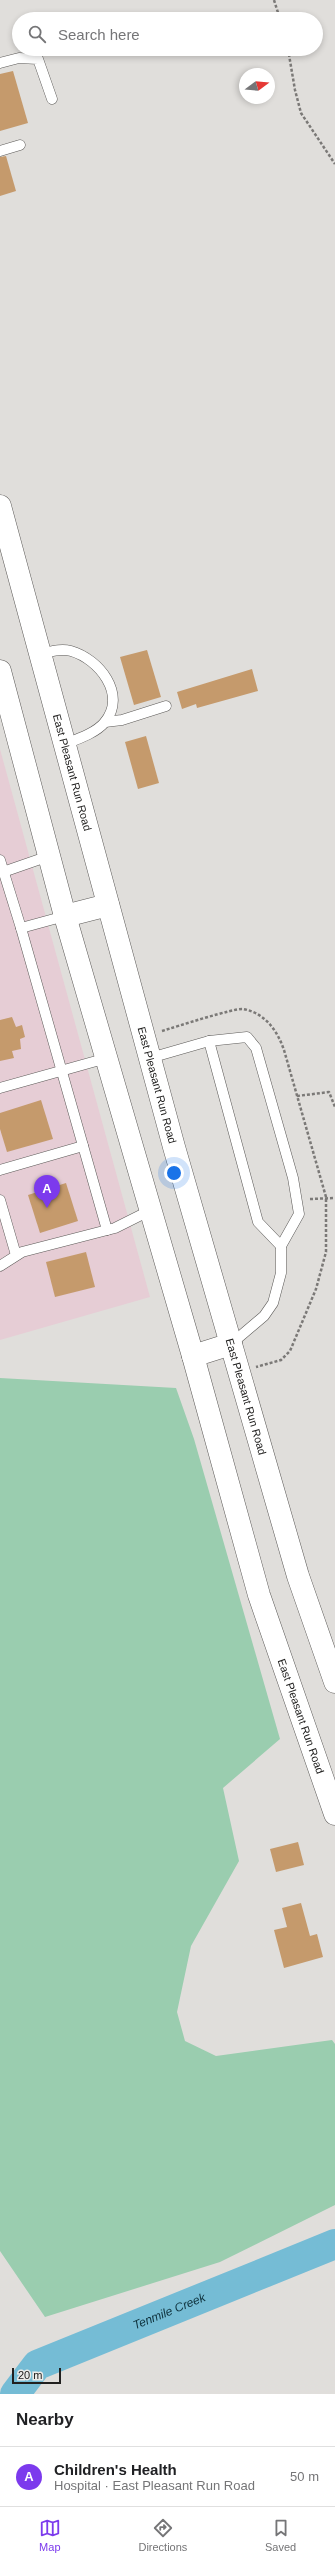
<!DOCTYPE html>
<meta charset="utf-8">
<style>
body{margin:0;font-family:Helvetica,sans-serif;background:#f6f6f6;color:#202124}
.compass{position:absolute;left:239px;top:68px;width:36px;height:36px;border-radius:50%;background:#fff;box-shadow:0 2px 6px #0003;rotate:74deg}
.scale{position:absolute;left:12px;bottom:10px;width:49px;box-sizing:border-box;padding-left:4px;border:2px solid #21201f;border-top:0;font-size:11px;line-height:14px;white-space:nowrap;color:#21201f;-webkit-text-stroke:3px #edebe8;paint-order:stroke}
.you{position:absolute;left:174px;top:1173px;width:14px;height:14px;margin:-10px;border:3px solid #fff;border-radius:50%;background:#1a73e8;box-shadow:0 0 0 6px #1a73e833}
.badge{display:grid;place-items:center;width:26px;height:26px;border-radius:50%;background:#7c3aed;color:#fff;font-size:13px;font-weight:700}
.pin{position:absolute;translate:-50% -33px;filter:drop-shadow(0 1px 2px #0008)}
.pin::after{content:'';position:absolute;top:21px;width:14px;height:12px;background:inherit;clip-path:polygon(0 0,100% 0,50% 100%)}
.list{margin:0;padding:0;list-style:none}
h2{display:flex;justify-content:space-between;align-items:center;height:52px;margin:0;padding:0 16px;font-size:17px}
h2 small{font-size:13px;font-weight:400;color:#757577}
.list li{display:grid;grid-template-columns:26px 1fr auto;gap:12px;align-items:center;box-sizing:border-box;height:60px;padding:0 16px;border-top:1px solid #e0e0e0}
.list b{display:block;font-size:15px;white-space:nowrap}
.list p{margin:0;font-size:13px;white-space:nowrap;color:#757577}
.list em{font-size:13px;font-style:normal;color:#757577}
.icon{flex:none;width:22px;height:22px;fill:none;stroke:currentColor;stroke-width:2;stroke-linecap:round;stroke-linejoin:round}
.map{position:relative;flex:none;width:335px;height:2394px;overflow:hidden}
.search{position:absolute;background:#fff;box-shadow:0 2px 6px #0003;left:12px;right:12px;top:12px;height:44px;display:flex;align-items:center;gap:10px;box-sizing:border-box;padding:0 14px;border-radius:22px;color:#757577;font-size:15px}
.sheet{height:112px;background:#fff}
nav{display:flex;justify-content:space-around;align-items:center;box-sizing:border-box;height:56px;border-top:1px solid #e0e0e0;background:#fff;font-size:11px;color:#757577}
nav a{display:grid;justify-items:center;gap:2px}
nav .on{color:#7c3aed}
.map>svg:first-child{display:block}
.commercial{fill:#e6cdd5}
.green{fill:#9acdaf}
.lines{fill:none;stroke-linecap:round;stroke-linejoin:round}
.river{stroke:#75bcd5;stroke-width:30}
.building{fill:#c59a6c}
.service-casing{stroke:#5c5a58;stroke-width:11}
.secondary-casing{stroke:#5c5a58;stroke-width:23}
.path{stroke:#7b7977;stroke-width:2.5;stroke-dasharray:3 2;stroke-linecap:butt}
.service{stroke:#fff;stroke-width:10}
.secondary{stroke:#fff;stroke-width:22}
.labels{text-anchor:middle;stroke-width:3.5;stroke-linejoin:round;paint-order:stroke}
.street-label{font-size:11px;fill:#21201f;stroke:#edebe8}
.water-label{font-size:12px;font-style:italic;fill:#0f323d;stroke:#edebe8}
</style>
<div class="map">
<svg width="335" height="2394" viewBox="0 0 335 2394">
<rect width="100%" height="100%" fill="#e0dedb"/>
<path class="commercial" d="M0,749l150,548 -150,43z"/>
<path class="green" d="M0,1378l176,10 18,51 86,300 -57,49 16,73 -48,85 -14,66 8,29 31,15 116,-16 3,4v161l-115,57 -175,55 -45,-66z"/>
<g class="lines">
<path class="river" id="s1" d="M15,2394l22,-29 298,-121"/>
</g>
<g class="building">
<path d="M13,71l15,52 -28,8v-57z"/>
<path d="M6,156l10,35 -16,5v-39z"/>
<path d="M147,650l14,47 -27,8 -14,-48z"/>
<path d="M252,669l6,22 -61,17 -1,-4 -14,5 -5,-17z"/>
<path d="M146,736l13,47 -21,6 -13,-47z"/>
<path d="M12,1017l4,10 6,-2 3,12 -5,2 1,10 -9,2 2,7 -14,3v-41z"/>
<path d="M41,1100l12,39 -46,13 -7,-23v-16z"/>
<path d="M66,1183l12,38 -38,12 -12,-38z"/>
<path d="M86,1252l9,35 -40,10 -9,-35z"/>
<path d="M298,1842l6,23 -28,7 -6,-23z"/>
<path d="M301,1903l9,33 7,-2 6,23 -39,11 -10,-38 13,-3 -5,-19z"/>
</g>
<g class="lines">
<g class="service-casing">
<g id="service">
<path d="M0,63l19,-5 19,1 14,40"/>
<path d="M0,151l20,-6"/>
<path d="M40,654c10,-2 20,-6 31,-3 28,8 56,43 34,71 -9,11 -27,17 -40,22"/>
<path d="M105,722l17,-2 44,-14"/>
<path d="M0,860l21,68 44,-12"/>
<path d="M3,872l46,-16"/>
<path d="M21,928l86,302"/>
<path d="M209,1041l49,181 23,24"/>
<path d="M150,1058l59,-17 38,-4 9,11 37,130 6,36 -18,32v27l-8,30 -9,13 -33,28"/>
<path d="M0,1088l107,-30"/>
<path d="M0,1170l83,-24"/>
<path d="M0,1200l16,55"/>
<path d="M0,1266l22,-14 93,-24 36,-18"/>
</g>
</g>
<g class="secondary-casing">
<g id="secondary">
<path id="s2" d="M0,506l174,641 124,429 37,106"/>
<path id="s3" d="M0,671l65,245 128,440 66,239 76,219"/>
<path d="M65,916l43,-11"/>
<path d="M193,1356l38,-12"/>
</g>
</g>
<g class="path">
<path d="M274,0l6,19"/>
<path d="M288,49l7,41 6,23 34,51"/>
<path d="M162,1031c13,-4 72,-23 81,-22 22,4 34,21 41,41l42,147v55l-10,37 -26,62 -9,9 -25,7"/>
<path d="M297,1096l32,-4 6,15"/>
<path d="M310,1199l25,-1"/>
</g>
<use href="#service" class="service"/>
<use href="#secondary" class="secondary"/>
</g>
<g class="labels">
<g class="street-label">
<text dy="4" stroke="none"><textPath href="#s2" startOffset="276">East Pleasant Run Road</textPath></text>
<text dy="4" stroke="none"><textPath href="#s2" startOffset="600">East Pleasant Run Road</textPath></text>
<text dy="4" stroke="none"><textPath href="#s2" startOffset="924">East Pleasant Run Road</textPath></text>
<text dy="4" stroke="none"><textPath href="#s3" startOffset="1088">East Pleasant Run Road</textPath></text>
</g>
<g class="water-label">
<text dy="4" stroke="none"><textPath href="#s1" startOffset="179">Tenmile Creek</textPath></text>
</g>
</g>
</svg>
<svg class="compass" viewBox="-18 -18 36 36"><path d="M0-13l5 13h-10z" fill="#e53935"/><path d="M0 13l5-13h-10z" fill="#757577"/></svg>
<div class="scale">20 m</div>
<div class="you"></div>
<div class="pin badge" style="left:47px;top:1208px">A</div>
<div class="search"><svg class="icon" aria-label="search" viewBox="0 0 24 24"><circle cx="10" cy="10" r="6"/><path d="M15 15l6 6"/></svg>Search here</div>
</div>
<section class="sheet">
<h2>Nearby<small></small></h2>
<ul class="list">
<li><span class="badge">A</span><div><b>Children's Health</b><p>Hospital · East Pleasant Run Road</p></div><em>50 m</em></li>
</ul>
</section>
<nav>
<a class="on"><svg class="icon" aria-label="map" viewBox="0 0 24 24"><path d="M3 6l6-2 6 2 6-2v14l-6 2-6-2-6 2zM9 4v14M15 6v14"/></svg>Map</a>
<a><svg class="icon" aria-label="directions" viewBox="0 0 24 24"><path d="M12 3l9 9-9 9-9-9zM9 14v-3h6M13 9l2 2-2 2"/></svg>Directions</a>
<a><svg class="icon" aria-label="saved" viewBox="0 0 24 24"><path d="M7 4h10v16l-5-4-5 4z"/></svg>Saved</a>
</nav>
